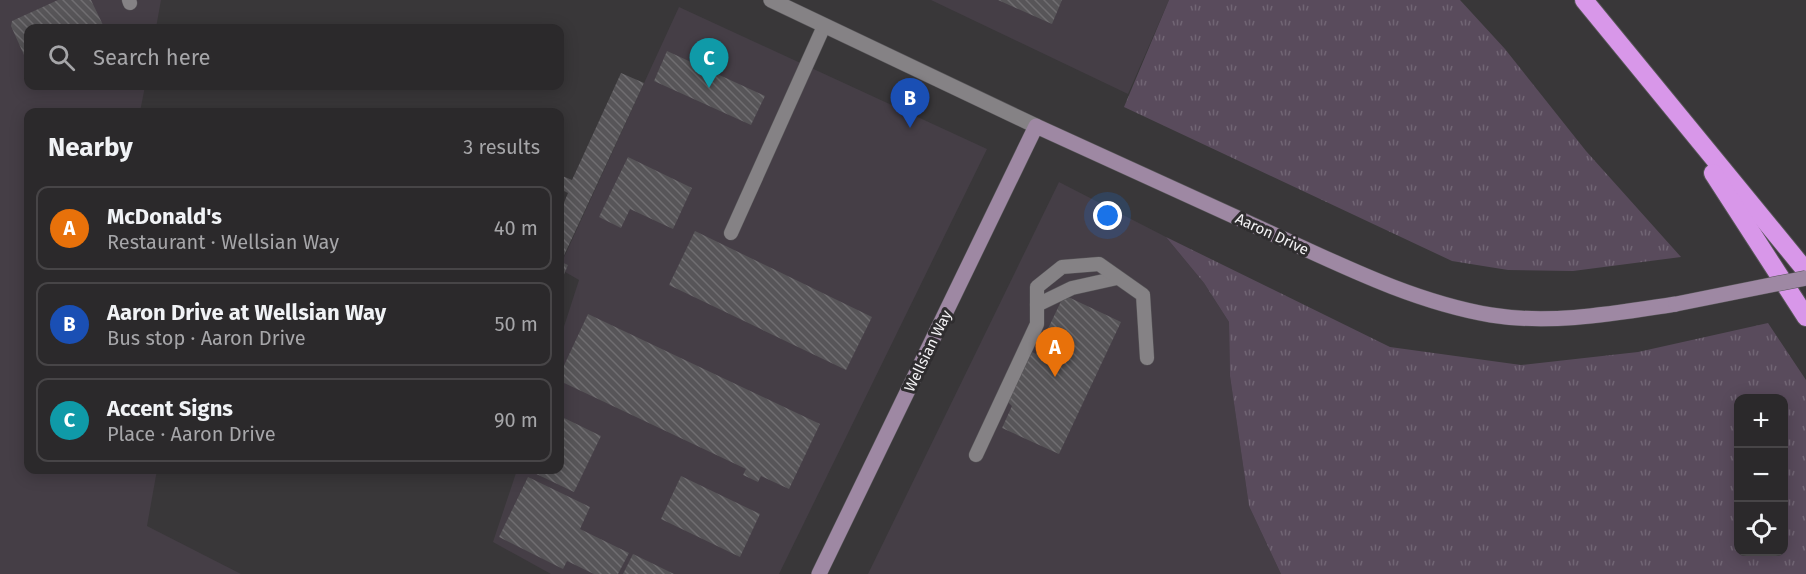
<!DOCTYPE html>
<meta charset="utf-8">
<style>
body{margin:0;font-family:"Fira Sans",sans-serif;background:#333133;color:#f1f3f6}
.controls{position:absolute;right:18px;bottom:18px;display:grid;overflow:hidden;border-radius:12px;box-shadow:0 3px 15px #0003}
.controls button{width:54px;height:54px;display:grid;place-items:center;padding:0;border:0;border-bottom:2px solid #474547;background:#2b292b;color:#f1f3f6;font:30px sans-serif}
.you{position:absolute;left:1108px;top:216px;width:21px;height:21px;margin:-15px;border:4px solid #fff;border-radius:50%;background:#1a73e8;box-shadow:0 0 0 9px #1a73e833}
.badge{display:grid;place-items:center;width:39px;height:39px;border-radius:50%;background:#8c9099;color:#fff;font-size:20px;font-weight:700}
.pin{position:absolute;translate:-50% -50px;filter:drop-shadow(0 2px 3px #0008)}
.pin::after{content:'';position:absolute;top:32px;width:21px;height:18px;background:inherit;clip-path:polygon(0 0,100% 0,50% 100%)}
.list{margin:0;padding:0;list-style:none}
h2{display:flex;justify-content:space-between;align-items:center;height:78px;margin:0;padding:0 24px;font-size:26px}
h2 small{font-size:20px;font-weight:400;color:#a6a6a9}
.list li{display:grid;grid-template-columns:39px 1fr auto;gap:18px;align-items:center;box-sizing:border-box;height:84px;margin:0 12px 12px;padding:0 12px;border:2px solid #474547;border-radius:12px}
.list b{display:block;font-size:22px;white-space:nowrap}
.list p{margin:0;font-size:20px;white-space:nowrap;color:#a6a6a9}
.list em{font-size:20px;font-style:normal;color:#a6a6a9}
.icon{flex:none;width:33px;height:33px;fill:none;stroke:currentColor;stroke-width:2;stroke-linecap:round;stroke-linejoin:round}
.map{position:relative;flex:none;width:1806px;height:574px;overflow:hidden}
.search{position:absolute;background:#2b292b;box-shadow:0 3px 15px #0003;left:24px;top:24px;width:540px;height:66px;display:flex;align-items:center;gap:15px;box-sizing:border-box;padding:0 21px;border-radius:12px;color:#a6a6a9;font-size:22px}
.panel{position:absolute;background:#2b292b;box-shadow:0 3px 15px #0003;left:24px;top:108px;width:540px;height:366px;border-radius:12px}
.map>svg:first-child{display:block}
.built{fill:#453e46}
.grass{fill:url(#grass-tufts);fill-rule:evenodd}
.building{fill:url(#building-back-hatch)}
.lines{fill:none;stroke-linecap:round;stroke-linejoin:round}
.service-casing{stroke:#575558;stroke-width:15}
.tertiary-casing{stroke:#575558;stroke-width:16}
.secondary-casing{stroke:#575558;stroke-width:16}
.motorway-casing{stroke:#575558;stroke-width:20}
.service{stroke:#858285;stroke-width:14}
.tertiary{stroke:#858285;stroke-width:15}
.secondary{stroke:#9e88a3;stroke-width:15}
.motorway{stroke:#d897e9;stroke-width:18}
.secondary-bridge-casing{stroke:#575558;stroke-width:16;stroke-linecap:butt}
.secondary-bridge{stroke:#9e88a3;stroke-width:15}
.labels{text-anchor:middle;stroke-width:6;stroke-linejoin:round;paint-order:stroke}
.street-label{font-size:15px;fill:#f3f2f4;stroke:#2f2d2f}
</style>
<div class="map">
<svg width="1806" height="574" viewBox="0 0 1806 574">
<defs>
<pattern id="grass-tufts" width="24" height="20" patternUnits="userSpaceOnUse" patternTransform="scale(1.5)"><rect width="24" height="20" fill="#594b5c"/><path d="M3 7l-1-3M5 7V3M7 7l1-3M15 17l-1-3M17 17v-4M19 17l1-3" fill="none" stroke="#716574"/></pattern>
<pattern id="building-back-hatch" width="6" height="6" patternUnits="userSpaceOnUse" patternTransform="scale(1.5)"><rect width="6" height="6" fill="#575558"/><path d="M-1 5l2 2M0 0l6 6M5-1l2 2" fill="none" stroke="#706e71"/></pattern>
</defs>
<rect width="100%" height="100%" fill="#393739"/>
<g class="built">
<path d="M0,0h161l-5,28h-128v58h117l-5,26h-112v358h129l-10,56 94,48h-241z"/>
<path d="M931,0h238l-41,94z"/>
<path d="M679,7l308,142 -208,425h-228l-58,-32 24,-72h43v-131l19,-59 -19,-11v-3z"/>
<path d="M1059,182l107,55 38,46 25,39 1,54 19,130 32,68h-413z"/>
</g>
<g class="grass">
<path d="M1169,0h291l45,49 81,102 95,106 -108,14 -65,-1 -56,-9 -328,-154z"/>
<path d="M1166,237l224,110 131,18 117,-13 130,-29 38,57v194h-525l-32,-68 -19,-130 -1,-54 -25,-39zM1738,398h46v154h-46z"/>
</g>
<g class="building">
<path d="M58,0h33l12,25 -8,3h-67v36l-17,-38 1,-5z"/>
<path d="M998,0h64l-10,24z"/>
<path d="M667,51l98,45 -14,29 -97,-44z"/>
<path d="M621,73l23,10 -83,179 7,3 -8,19v-72l8,-19 -8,-4v-14l12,5z"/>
<path d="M628,157l64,31 -19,41 -43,-20 -9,19 -22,-11z"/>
<path d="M695,231l177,86 -26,53 -177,-85z"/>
<path d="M1064,295l57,27 -62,132 -57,-26 10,-22 -7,-7 23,-49 8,4z"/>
<path d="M588,314l232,110 -31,65 -28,-13 -3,6 -15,-7 3,-6 -186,-88v-7z"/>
<path d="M560,416l41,20 -27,56 -46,-22h32z"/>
<path d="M681,476l79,38 -20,43 -79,-38z"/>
<path d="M528,477l62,30 -10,22 49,24 -11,21h-24l-27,-13 -4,8 -64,-32z"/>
<path d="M633,554l41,20h-51z"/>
</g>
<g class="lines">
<g class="service-casing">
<g id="service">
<path d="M129,0l1,3"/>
<path d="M731,233l93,-207"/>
<path d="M1037,305l35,-17 45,-10"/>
<path d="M976,455l61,-131v-37l25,-20 37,-3 44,31 4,63"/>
</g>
</g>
<g class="tertiary-casing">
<path id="tertiary" d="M771,0l265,126"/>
</g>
<g class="secondary-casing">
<path id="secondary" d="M819,574l217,-448c80,37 160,73 239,109 70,32 140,67 216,80 61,10 125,-2 185,-11"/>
</g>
<g class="motorway-casing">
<g id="motorway">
<path d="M1584,0l222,271"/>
<path d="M1713,173l93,144"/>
</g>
</g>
<use href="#service" class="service"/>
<use href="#tertiary" class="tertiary"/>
<use href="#secondary" class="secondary"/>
<use href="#motorway" class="motorway"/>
<g class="secondary-bridge-casing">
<path id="secondary-bridge" d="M1676,304l130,-26"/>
</g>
<use href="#secondary-bridge" class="secondary-bridge"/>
</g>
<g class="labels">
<g class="street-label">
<text transform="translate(1272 234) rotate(25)" y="5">Aaron Drive</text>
<text transform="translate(928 351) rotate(-64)" y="5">Wellsian Way</text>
</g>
</g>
</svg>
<div class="controls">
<button>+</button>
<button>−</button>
<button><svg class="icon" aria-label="locate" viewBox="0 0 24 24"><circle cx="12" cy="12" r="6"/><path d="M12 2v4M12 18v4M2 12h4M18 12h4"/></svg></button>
</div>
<div class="you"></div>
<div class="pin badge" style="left:1055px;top:377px;background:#e8710a">A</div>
<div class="pin badge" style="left:910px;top:128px;background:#1a4fb4">B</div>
<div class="pin badge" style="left:709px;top:88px;background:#0f9aa8">C</div>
<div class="search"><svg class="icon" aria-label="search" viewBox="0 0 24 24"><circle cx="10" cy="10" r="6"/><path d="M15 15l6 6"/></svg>Search here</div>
<section class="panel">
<h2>Nearby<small>3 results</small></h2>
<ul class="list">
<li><span class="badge" style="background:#e8710a">A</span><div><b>McDonald's</b><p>Restaurant · Wellsian Way</p></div><em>40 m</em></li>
<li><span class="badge" style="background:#1a4fb4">B</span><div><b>Aaron Drive at Wellsian Way</b><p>Bus stop · Aaron Drive</p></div><em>50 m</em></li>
<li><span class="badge" style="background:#0f9aa8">C</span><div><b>Accent Signs</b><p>Place · Aaron Drive</p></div><em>90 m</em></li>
</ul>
</section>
</div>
